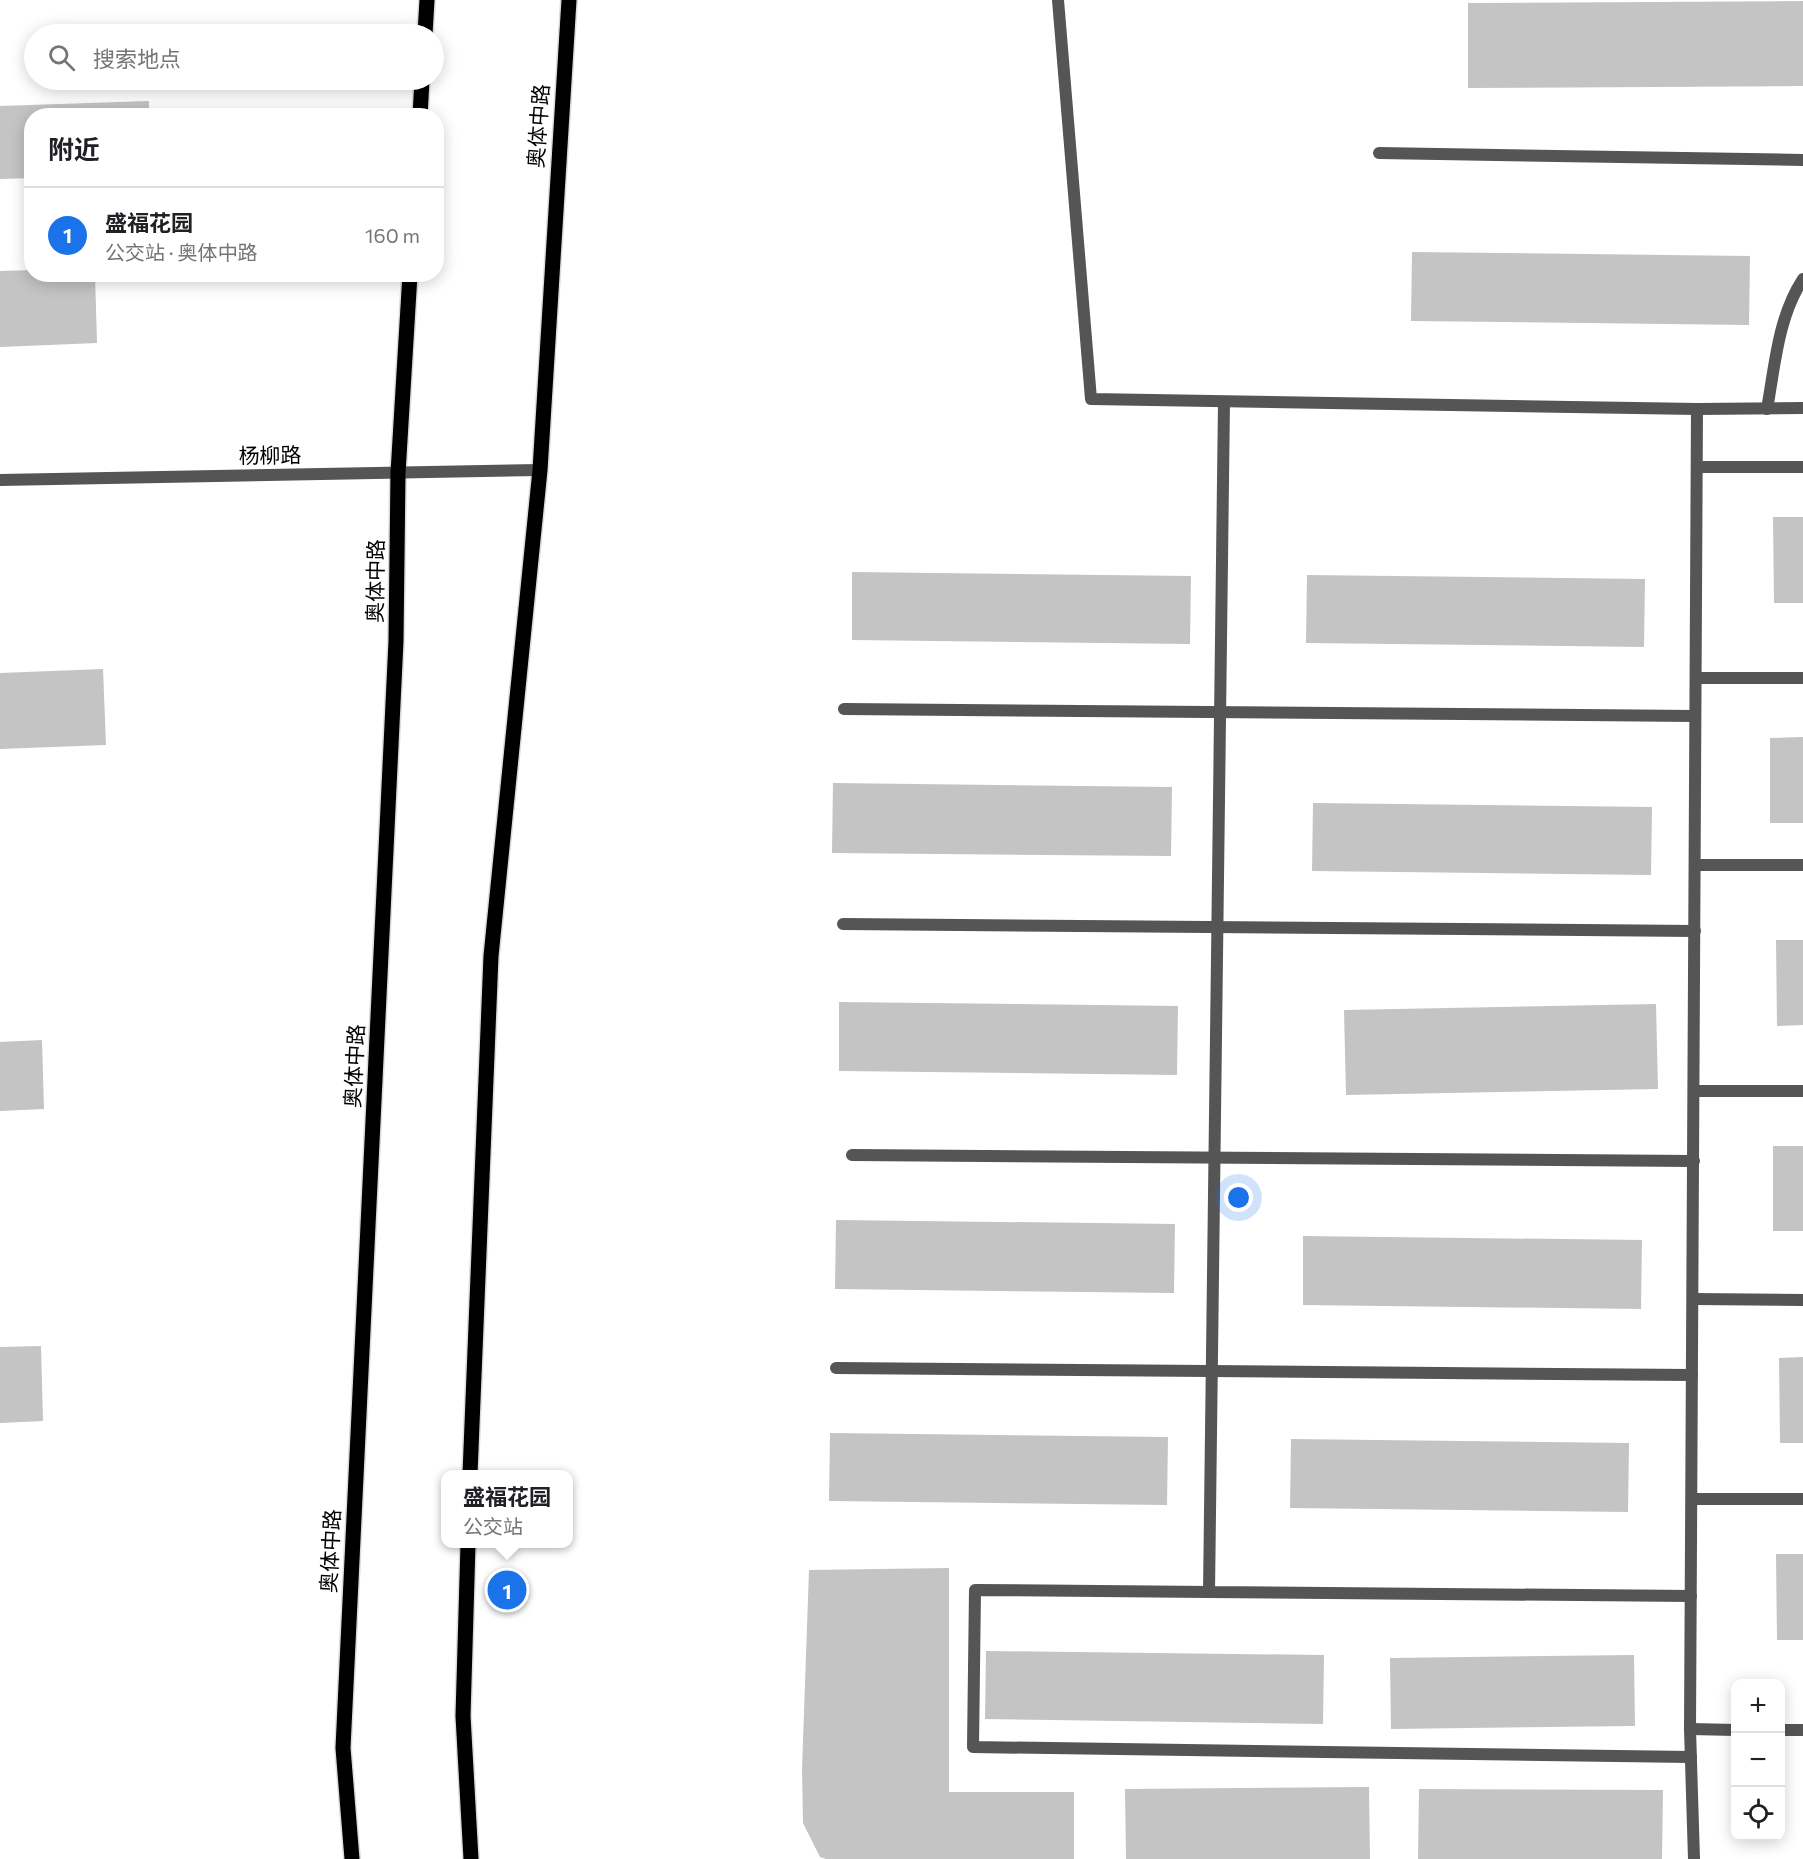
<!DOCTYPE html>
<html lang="zh">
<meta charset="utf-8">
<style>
body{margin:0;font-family:Commissioner,"Noto Sans SC",sans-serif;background:#f6f6f6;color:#202124}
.controls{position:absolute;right:18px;bottom:18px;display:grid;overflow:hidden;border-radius:12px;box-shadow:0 3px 15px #0003}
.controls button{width:54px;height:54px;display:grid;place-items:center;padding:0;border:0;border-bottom:2px solid #e0e0e0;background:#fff;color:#202124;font:30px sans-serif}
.you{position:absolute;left:1239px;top:1198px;width:21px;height:21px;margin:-15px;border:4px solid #fff;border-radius:50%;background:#1a73e8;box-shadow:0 0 0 9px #1a73e833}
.badge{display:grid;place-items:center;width:39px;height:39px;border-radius:50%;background:#1a73e8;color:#fff;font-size:20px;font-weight:700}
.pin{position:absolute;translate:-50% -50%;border:3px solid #fff;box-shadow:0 2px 6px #0006}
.popup{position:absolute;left:441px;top:1470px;width:132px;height:78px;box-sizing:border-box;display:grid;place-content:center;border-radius:12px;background:#fff;filter:drop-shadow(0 2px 4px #0005);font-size:20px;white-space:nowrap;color:#757577}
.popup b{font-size:22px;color:#202124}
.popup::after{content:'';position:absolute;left:50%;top:100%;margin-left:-12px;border:12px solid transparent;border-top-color:#fff}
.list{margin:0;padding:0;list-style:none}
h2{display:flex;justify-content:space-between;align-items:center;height:78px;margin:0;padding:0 24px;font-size:26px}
h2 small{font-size:20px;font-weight:400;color:#757577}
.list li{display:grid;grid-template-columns:39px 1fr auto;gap:18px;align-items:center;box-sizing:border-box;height:96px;padding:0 24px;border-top:2px solid #e0e0e0}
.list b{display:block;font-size:22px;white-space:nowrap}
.list p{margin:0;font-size:20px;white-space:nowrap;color:#757577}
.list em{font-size:20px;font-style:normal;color:#757577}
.icon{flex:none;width:33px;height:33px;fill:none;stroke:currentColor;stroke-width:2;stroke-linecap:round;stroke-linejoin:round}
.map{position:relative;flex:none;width:1803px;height:1859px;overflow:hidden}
.search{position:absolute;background:#fff;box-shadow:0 3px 15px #0003;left:24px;top:24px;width:420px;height:66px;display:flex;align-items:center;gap:15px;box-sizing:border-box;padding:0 21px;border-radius:33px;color:#757577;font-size:22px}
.panel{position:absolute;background:#fff;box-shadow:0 3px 15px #0003;left:24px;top:108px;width:420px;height:174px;border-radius:24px}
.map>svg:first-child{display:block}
.building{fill:#c4c4c4}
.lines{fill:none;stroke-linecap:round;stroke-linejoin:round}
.primary-casing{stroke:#dbdbdb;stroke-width:18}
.service{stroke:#555;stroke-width:12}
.minor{stroke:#555;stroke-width:12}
.tertiary{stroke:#555;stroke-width:12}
.primary{stroke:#000;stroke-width:15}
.labels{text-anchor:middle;stroke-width:5;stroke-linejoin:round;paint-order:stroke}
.street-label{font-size:21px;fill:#000;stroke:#fff}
</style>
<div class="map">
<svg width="1803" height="1859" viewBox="0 0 1803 1859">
<rect width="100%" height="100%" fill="#fff"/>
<g class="building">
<path d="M1803,1v85l-335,2v-85z"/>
<path d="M149,101v15h-117v62l-32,1v-73z"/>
<path d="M1412,252l338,4 -1,69 -338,-4z"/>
<path d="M32,270v4h63l2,69 -97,4v-76z"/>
<path d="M1773,517h30v86h-29z"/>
<path d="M852,572l339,4 -1,68 -338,-4z"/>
<path d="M1307,575l338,4 -1,68 -338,-4z"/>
<path d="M103,669l3,76 -106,4v-76z"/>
<path d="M1803,737v86h-33v-85z"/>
<path d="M833,783l339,4 -1,69 -339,-3z"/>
<path d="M1313,803l339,4 -1,68 -339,-4z"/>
<path d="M1776,940h27v85l-26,1z"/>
<path d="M839,1002l339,4 -1,69 -338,-4z"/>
<path d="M1656,1004l2,85 -312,6 -2,-85z"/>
<path d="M42,1040l2,69 -44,2v-69z"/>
<rect x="1773" y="1146" width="30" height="85"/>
<path d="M836,1220l339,4 -1,69 -339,-4z"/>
<path d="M1303,1236l339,4 -1,69 -338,-4z"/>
<path d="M41,1346l2,75 -43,2v-76z"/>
<path d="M1803,1357v86h-23l-1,-85z"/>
<path d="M830,1433l338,4 -1,68 -338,-4z"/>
<path d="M1291,1439l338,4 -1,69 -338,-4z"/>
<path d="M1776,1554h27v86h-26z"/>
<path d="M949,1568v224h125v67h-248l-6,-2 -17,-34 -1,-54 7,-199z"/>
<path d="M986,1651l338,4 -1,69 -338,-5z"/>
<path d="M1634,1655l1,71 -244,3 -1,-71z"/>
<path d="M1369,1787l1,72h-244l-1,-70z"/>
<path d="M1419,1789l244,1 -1,69h-244z"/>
</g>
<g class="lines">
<g class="primary-casing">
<g id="primary">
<path d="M425,34l2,-34"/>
<path d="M420,116l2,-36"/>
<path d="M470,1474l21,-518 49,-486 29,-470"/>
<path d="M468,1544l-5,172 8,143"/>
<path d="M352,1859l-9,-111 53,-1107 2,-168 12,-199"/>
</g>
</g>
<g class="service">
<path d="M1379,153l424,7"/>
<path d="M1697,467h106"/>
<path d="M1696,678h107"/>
<path d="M844,709l851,7"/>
<path d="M1695,865h108"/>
<path d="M843,924l852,7"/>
<path d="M1694,1091h109"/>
<path d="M852,1155l842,6"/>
<path d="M1693,1299l110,1"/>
<path d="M836,1368l856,7"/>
<path d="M1692,1499h111"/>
<path d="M1209,1592l-234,-2 -2,157 718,10"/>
</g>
<g class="minor">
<path d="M1058,0l33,399 606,10"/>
<path d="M1224,402l-15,1190 482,4"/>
<path d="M1767,409c8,-44 11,-92 36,-130"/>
<path d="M1690,1729l46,1"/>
<path d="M1780,1730h23"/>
</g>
<g class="tertiary">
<path d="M0,480l540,-10"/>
<path d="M1694,1859l-4,-130 7,-1320 106,-1"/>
</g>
<use href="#primary" class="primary"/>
</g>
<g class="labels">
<g class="street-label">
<text transform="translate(539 126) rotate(-86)" y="7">奥体中路</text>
<text transform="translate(270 456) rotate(-1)" y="7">杨柳路</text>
<text transform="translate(376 581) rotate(-89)" y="7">奥体中路</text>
<text transform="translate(355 1066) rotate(-87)" y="7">奥体中路</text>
<text transform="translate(331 1551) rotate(-87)" y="7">奥体中路</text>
</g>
</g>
</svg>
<div class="controls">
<button>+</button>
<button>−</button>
<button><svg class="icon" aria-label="locate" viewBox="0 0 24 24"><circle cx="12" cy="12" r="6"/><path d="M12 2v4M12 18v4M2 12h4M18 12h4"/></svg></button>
</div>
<div class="you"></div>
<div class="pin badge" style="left:507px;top:1590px">1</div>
<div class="popup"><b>盛福花园</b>公交站</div>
<div class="search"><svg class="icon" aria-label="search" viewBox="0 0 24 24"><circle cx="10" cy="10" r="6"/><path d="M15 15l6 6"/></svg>搜索地点</div>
<section class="panel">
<h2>附近<small></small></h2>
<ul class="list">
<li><span class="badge">1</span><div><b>盛福花园</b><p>公交站 · 奥体中路</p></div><em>160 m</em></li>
</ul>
</section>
</div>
